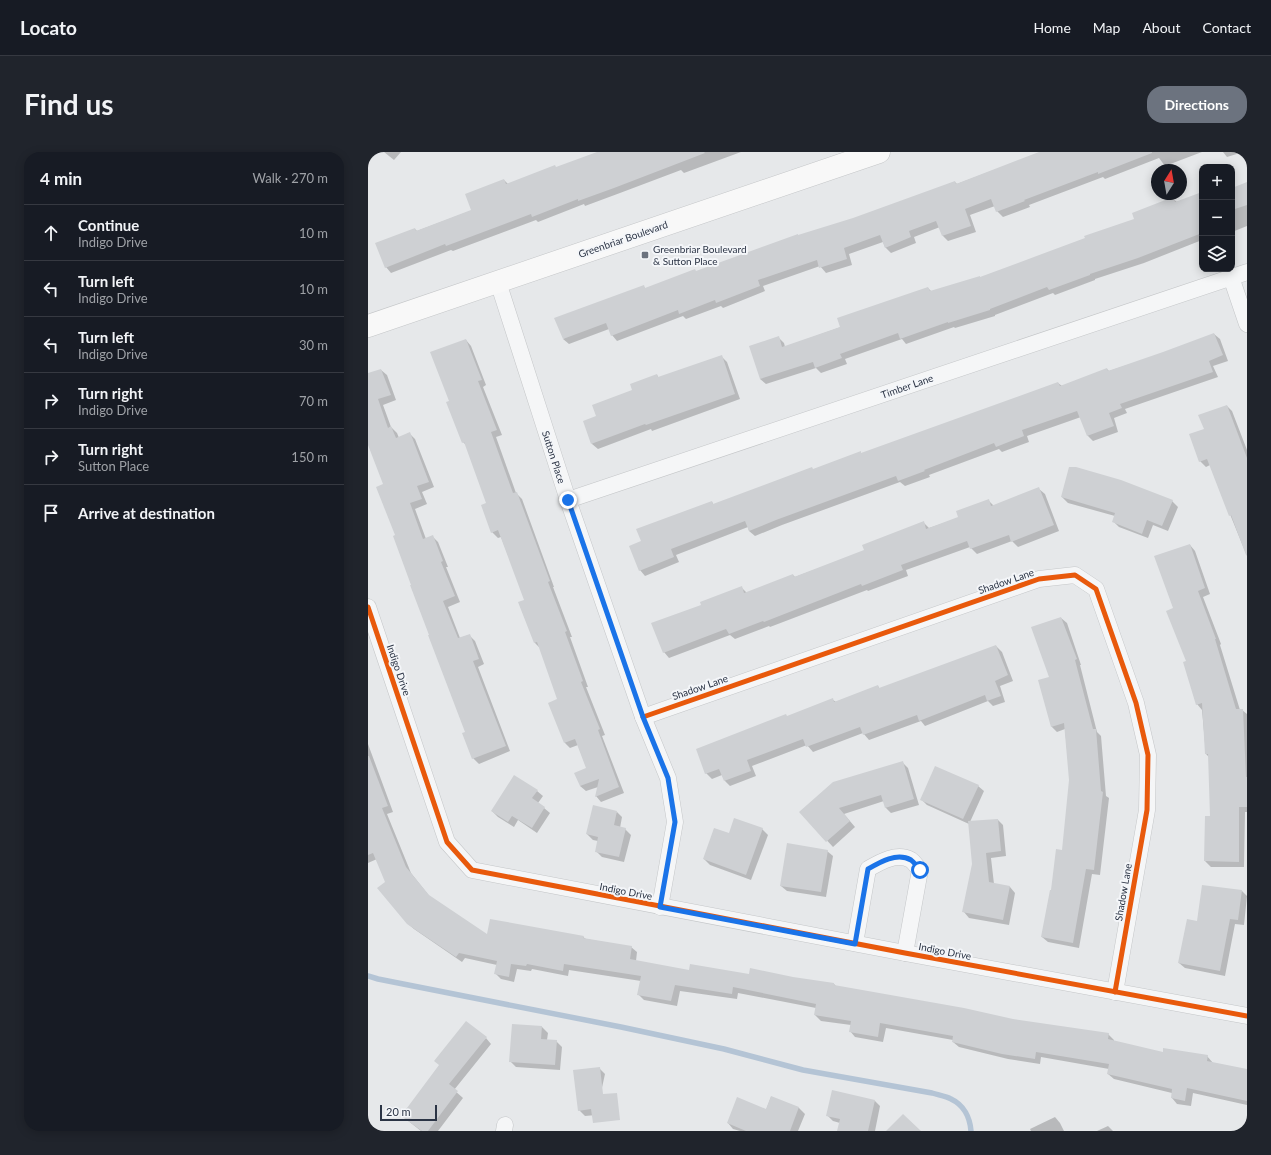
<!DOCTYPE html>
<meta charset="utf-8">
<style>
body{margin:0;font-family:Lato,sans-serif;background:#20242c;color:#f1f3f6}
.controls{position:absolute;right:12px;top:12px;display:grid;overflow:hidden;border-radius:8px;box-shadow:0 2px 10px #0003}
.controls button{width:36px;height:36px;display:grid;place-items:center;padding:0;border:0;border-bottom:1px solid #363941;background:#171b24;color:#f1f3f6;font:20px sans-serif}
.compass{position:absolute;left:783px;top:12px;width:36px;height:36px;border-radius:50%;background:#171b24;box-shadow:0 2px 10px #0003;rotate:11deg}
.scale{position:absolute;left:12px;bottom:10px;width:57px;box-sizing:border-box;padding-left:4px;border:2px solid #2b3445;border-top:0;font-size:11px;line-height:14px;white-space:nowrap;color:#2b3445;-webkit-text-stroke:3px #f4f6f9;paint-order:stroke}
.stop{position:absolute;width:12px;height:12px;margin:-9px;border:3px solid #1a73e8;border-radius:50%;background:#fff}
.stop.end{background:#1a73e8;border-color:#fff;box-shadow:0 1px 4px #0008}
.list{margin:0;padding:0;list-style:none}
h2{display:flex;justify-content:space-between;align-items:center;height:52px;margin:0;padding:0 16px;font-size:17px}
h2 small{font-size:13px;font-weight:400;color:#9ea1a6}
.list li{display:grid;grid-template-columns:26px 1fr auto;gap:12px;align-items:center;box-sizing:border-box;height:56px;padding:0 16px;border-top:1px solid #363941}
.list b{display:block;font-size:15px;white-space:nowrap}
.list p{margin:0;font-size:13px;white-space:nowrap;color:#9ea1a6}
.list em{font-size:13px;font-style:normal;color:#9ea1a6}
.icon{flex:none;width:22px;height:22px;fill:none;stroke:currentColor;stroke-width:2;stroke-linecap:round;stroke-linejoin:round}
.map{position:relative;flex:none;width:879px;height:979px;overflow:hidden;border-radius:16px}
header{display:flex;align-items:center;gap:24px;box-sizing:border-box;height:56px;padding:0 20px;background:#171b24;border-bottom:1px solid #363941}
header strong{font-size:19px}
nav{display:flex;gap:22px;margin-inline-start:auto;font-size:14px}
.intro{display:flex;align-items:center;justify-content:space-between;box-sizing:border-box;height:96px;padding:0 24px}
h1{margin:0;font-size:28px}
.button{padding:10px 18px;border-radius:16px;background:#6c737f;color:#fff;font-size:14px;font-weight:700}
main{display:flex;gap:24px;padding:0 24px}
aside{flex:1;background:#171b24;border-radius:16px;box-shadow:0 2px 10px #0003}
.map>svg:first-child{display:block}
.shadow{fill:#0003}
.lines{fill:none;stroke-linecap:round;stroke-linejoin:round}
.stream{stroke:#b4c4d5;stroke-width:5.5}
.building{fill:#ced0d3}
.street-casing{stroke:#c4c6c8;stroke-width:17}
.secondary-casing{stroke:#c4c6c8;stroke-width:23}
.street{stroke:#f5f6f7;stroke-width:16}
.secondary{stroke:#f8f8f8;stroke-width:22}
.cycleway-casing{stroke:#f4f6f9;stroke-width:8}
.cycleway{stroke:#e8590c;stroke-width:5}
.route{stroke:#1a73e8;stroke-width:5}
.poi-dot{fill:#6c737f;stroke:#f4f6f9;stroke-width:1.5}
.labels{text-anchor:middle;stroke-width:4;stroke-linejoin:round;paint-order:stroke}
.street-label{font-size:10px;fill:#2b3445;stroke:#f4f6f9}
.poi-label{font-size:10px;fill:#2b3445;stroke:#f4f6f9;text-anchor:start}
</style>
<header>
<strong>Locato</strong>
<nav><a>Home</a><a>Map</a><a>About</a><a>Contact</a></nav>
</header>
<div class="intro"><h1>Find us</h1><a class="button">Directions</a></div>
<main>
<aside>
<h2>4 min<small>Walk · 270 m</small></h2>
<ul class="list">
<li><svg class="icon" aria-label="ahead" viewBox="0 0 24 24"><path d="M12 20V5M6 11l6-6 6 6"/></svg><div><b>Continue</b><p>Indigo Drive</p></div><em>10 m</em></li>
<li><svg class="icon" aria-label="left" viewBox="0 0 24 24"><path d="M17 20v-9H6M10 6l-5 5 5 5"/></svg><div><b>Turn left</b><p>Indigo Drive</p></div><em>10 m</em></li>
<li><svg class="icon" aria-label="left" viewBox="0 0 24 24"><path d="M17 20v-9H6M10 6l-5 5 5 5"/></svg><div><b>Turn left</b><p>Indigo Drive</p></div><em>30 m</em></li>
<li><svg class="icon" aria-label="right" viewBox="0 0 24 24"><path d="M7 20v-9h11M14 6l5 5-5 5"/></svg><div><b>Turn right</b><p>Indigo Drive</p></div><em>70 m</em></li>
<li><svg class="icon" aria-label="right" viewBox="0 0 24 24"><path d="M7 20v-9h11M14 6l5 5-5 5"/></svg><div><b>Turn right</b><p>Sutton Place</p></div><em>150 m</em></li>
<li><svg class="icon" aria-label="arrive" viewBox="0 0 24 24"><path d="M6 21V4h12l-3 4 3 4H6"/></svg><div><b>Arrive at destination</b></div></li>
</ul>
</aside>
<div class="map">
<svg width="879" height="979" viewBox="0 0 879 979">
<rect width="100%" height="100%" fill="#e6e8ea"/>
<g class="shadow">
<path d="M16,0h17l-7,8z"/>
<path d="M244,0h129l-57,21 -3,-3 -61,23 -35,13 -1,-2 -46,18 -2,-2 -83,31 -2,-1 -60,23 -5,-6 29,-38 2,2 56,-21 31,-30 4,4 49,-16z"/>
<path d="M674,0h160l-37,14 -6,-8 -54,21 -2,-2 -74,28 1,2 -27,10 -6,-6 -2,-5 -25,9 6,17 -28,9 -5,-5 -3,-9 -26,10 2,6 -25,10 -6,-6 -2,-5 -34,12 3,11 -26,8 -6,-7 -57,20 2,5 -42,17 -2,-2 -35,13 -3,-3 -66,25 -5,-6 -3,-6 -40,15 -6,-5 81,-52 2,2 50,-17 102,-36 55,-17 102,-37 2,2z"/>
<path d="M855,0h16l1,1 -13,4z"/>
<path d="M879,31v43l-15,6v-47l2,3z"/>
<path d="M834,42v46l-58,23 -49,16v1l-40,15 -2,-2 -58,22v1l-40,12 -1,-1 -48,17 -4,-5 -57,20 2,5 -26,9 -5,-5 -50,16 -6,-5 18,-42 6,6 1,4 56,-20 -3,-8 90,-31 4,4 49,-14 154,-58 38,-21 4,3z"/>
<path d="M846,182l6,5 8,22 -15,5 5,11 -93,32 2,4 -13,5 4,14 -25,9 -5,-5 -7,-19 -54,19 2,6 -27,10 -3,-3 -70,26 1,2 -25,9 -5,-4 -118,43 -27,11 -6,-5 -1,-4 -72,28 3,7 -34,14 -5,-6 3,-28 69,-40 2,3 99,-35 49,-16 196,-71 4,3 45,-17 2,2 55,-18z"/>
<path d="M98,188l5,6 15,39 -3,2 19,48 -6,2 20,56 6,6 32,88h-1l19,50h-2l18,50h-2l19,48 -3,1 22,57 -23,9 -5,-6 2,-9 -12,4 -6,-5 7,-17 -9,-24 -8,3 -5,-5 -6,-43 -19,-52 -5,-5 -16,-40 7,-2 -25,-64 -3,1 -6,-6 -5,-28 -20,-58 -4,-4 -13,-41z"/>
<path d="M353,204l6,6 13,37 -88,32 -1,-2 -53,20 -6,-5 5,-27 36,-27 24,-15 2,3z"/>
<path d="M13,218l6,5 9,25 -13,5 8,22 6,6 2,5 10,-5 6,6 19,48 -12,5 5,12 -12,5 11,30 7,-2 5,5 10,25h-2l14,35 -12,5 12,31 9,-3 6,6 9,23 -6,3 32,84 -31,13 -6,-6 -6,-26 -36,-97 -35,-99 -11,-51 -17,-42v-69z"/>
<path d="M859,254l5,5 15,39v106l-37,-91 -4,2 -6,-6 5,-31z"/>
<path d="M703,315l50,14 51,20 6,6 -10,24 -15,-6 -5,13 -29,-11 -6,-6 2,-5 -47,-13 -6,-6z"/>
<path d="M671,337l6,5 14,37 -41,16 -6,-6 -35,13 -7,-7 -64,23 2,6 -40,15 -1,-1 -97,37 -1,-1 -34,13 -5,-4 -61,23 -5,-6 39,-47 38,-18 6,6 46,-18 2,2 70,-26 58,-29 6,6 30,-10 29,-18 6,6z"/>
<path d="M822,393l5,6 15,43 -7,3 18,47 -1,1 20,65h2l5,4v98h-2l-1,55h-33l-6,-6 7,-44 -3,-60 -3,-3 -4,-44 -5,-6 -23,-95z"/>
<path d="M693,466l6,5 14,42h-1l17,67 4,4 5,60 3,2 -9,77 -8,-1 -13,74 -31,-6 -6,-5 10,-46 11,-40 7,-71 -5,-51 -8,3 -6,-6 -1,-48z"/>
<path d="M628,494l6,6 11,29 -13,5 5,16 -12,4 -5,-5 -63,25 -4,-5 -52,19 -6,-7 -50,19 -6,-7 -55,21 4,10 -26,10 -5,-5 -3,-6 -10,4 -6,-6 82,-56 45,-17 3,2 42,-16 2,3z"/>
<path d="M0,592l25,68 -6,2 24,59 19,24 57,38 96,2 3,2 45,8 6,5 -1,9 54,10 103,7 41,6 3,3 175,33 96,14 6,6v2l49,11 44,3 6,7 34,7v35l-54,-12 -2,13 -14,-2 -5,-6v-5l-58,-14 -6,-5 1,-5 -68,-12 -1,7 -32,-5 -49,-12 -6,-5v-2l-67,-12 -3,14 -28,-5 -5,-6 1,-6 -30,-4 -6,-6 1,-7 -78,-15 -1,6 -57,-8 -3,15 -33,-6 -6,-6 3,-13 -72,-11 -1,6 -36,-7 -1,2 -14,-2 -3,13 -13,-3 -6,-6 2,-8 -32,-7 -3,4 -48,-33 -7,-6 -21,-41 -9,-23 -9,4z"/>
<path d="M534,610l6,6 11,37 -28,8 -5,-5 -2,-7 -40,13 11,13 -22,20 -32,-35z"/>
<path d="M610,634l6,5 -14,31 28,-2 5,5 3,31 -15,2 3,26 16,3 5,6 -6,32 -40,-7 -5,-6 9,-48 -4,-40 -42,-19 -6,-6z"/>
<path d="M169,639l6,5 -5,7 12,10 -13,20 -19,-13 -4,7 -16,-10 -6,-6z"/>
<path d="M249,660l5,5 -2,11 5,1 6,6 -7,27 -22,-5 -6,-6 2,-10 -5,-1 -6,-6z"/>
<path d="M394,677l6,6 -17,45 -41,-15 -6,-6 25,-24z"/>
<path d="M459,699l6,5 -7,41 -39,-6 -6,-5z"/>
<path d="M874,739l5,5 -3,29 -9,-1 -10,52 -40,-8 -6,-5 19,-41z"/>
<path d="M145,873l29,2 6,6 -1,7 9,1 6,6 -2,23 -44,-3 -6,-6z"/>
<path d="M118,886l5,6 -37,46 9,8 -25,33h-17l-19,-15z"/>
<path d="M231,916l6,6 -9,41 -11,1 -6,-6z"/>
<path d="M403,945l28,11 6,6 -7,17h-58l-7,-2 -5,-6 38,-13z"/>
<path d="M507,949l5,5 -5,25h-37l2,-8 -7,-2 -6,-6z"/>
<path d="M687,965l5,6 4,8h-33l-1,-2z"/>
<path d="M740,974l5,5h-16z"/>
</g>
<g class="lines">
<path class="stream" d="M0,824l10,3 243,48 103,22 79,21 129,23c6,2 14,3 19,6 13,6 19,19 20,32"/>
</g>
<g class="building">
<path d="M229,0h107l1,1 -91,35 -36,13v-2l-46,18 -1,-3 -85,32 -1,-2 -60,24 -10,-25 40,-15 1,3 55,-21 -6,-16 39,-15 2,5 49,-19 1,2z"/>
<path d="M671,0h113v1l-54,21v-2l-74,28 1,1 -29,11 -5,-13 -26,10 6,17 -29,10 -6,-15 -27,10 2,6 -26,11 -5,-13 -36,13 3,11 -28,9 -2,-8 -59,20 2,6 -44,17 -1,-3 -36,14 -1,-4 -67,26 -5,-13 -43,16 -9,-21 90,-33 1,3 50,-19 1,2 102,-37v1l55,-17 102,-37 1,3z"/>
<path d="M879,30v23l-15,5v-22z"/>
<path d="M834,40v41l-64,25 -48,16v1l-41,15 -2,-3 -57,22v1l-42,13v-1l-48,17 -2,-6 -58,21 2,4 -27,10 -2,-6 -53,17 -11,-33 30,-10 3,11 58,-20 -3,-9 91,-31 2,4 50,-15v1l105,-39 -1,-2 50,-17 -2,-6 41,-16 2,5z"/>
<path d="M846,181l9,22 -14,6 4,11 -93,32 2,4 -13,5 5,13 -27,10 -10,-25 -55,19 2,6 -28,11 -2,-4 -70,27 1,1 -27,10 -2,-5 -120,44 -27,11 -4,-10 -74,28 3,8 -35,14 -10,-25 12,-5 -5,-12 76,-28 1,3 99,-37 1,2 48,-18v2l197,-71 2,4 47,-18 1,3 55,-19z"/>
<path d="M98,187l16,41 -4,1 19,49 -6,2 22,61 4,-1 33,89 -2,1 19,49 -2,1 18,49 -2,1 19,47 -2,1 21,57 -24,10 4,-18 -19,7 -6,-13 12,-5 -11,-29 -11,4 -16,-40 9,-4 -20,-57 -3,1 -16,-41 6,-2 -26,-70 -7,3 -10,-28 5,-2 -22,-61 -2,1 -16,-41 3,-1 -19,-49z"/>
<path d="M354,203l13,39 -89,31 -1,-1 -54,20 -8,-23 13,-5 -4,-11 40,-15 -2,-6 27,-10 1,3z"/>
<path d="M13,217l10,26 -13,4 10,29 3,-2 5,12 14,-6 19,50 -12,4 5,13 -12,4 13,36 10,-4 10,26 -2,1 14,34 -12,5 15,37 12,-4 9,25 -6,2 33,85 -34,13 -10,-26 3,-1 -37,-97h1l-19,-50h1l-18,-49 2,-1 -19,-48 7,-3 -15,-39v-72z"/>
<path d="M859,253l20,53v97h-1l-15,-40 -2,1 -22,-57 -8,3 -10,-28 15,-5 -6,-14z"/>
<path d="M701,315h7l45,13 52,20 -11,26 -15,-6 -5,14 -30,-12 3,-9 -54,-16z"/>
<path d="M671,335l15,38 -43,17 -2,-7 -39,14 -3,-8 -66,24 2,5 -41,16 -1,-2 -97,38 -1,-1 -34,13 -3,-5 -63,24 -12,-30 50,-18 -1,-3 42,-16 2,7 49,-19 1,3 70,-27 -2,-5 62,-24 2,8 32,-12 -2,-6 33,-12 2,7z"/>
<path d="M822,392l15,44 -7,3 18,48h-1l21,70h7l3,68h1v30h-8v55l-35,-1 1,-45h5l-2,-62h-3l-3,-51 -6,2 -13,-43 3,-1 -20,-50 7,-3 -19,-52z"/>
<path d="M693,465l16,42 -2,1 18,69h3l5,62 2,1 -9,78 -8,-1 -13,74 -32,-6 9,-47h1l5,-41 6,1 7,-70 -5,-57 -13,4 -13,-47 11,-3 -18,-50z"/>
<path d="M628,493l12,30 -13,6 6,15 -14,5 -2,-6 -66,26 -2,-6 -54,20 -3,-8 -54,20 -3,-8 -56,21 4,11 -27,10 -5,-12 -14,5 -9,-25 90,-35 1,2 46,-18 1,4 44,-17 1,3z"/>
<path d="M0,604h1l19,50 -6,2 24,59 23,28 58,39 3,-15 94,17 -1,2 49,8 -2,13 59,11 1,-6 59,10 1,-6 43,9 41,6v2l130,23 49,11 96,14 -1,6 55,13v-4l45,7 -1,6 40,8v32l-60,-13 -2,13 -14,-3 1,-9 -65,-15 2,-10 -73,-12 -1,7 -33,-5 -50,-12 1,-6 -73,-13 -2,14 -29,-5 2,-11 -37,-6 2,-11 -83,-17 -1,7 -57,-9 -4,16 -34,-6 4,-19 -77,-12 -1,7 -36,-7 -1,2 -15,-2 -2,13 -15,-3 3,-13 -38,-8 -3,4 -49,-33 -30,-36 8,-6 -12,-29 -5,2z"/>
<path d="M535,609l11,38 -29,9 -4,-13 -42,13 11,13 -24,21 -27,-30 34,-30z"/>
<path d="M567,614l44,19 -16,34 -43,-19z"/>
<path d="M146,623l24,15 -6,8 13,9 -13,21 -20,-12 -4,6 -17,-11z"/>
<path d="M225,653l24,6 -3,14 12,3 -7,29 -24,-5 3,-15 -12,-3z"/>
<path d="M366,666l29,10 -17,47 -43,-16 11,-31 15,5z"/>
<path d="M630,667l3,32 -15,2 3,29 21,4 -7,34 -41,-8 10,-48 -4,-43z"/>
<path d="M419,691l41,7 -7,42 -41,-6z"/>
<path d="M834,733l40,5 -4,30 -8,-1 -10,52 -42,-8 9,-44 10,2z"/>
<path d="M98,869l21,16 -38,47 9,7 -30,40h-6l-21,-15 38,-51 -5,-4z"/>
<path d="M144,872l30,2 -1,13 16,1 -2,25 -46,-3z"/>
<path d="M232,915l3,27 14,-1 3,27 -27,3 -2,-14 -13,2 -5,-41z"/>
<path d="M464,938l43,10 -7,31h-31l3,-12 -14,-3z"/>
<path d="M403,944l28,11 -9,24h-44l-19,-8 10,-26 29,12z"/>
<path d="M535,962l18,17h-35z"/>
</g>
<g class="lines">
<g class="street-casing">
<g id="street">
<path d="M863,125l16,47"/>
<path d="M130,130l70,218 75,217 25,61 7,44 -15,85"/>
<path d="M200,348l679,-228"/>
<path d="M0,455l79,235 25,28 433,83 342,63"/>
<path d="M275,565l396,-138 36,-4 21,14 40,114 12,52 -1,55 -32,182"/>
<path d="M487,791l13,-74c12,-7 29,-17 43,-9 3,2 6,7 9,10l-15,83"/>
<path d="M136,979l1,-6"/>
</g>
</g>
<g class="secondary-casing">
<path id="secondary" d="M0,174l511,-174"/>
</g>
<use href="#street" class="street"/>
<use href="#secondary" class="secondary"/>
<g class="cycleway-casing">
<g id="cycleway">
<path d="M0,455l79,235 25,28 433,83 342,63"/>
<path d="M275,565l396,-138 36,-4 21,14 40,114 12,52 -1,55 -32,182"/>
</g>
</g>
<use href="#cycleway" class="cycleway"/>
</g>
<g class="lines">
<path class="route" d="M200,348l75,217 25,61 7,44 -15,85 195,37 13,-75c12,-7 29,-17 43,-9 3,2 6,7 9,10"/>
</g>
<rect class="poi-dot" x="273" y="99" width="8" height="8" rx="2"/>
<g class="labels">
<g class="street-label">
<text transform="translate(255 87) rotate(-19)" y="4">Greenbriar Boulevard</text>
<text transform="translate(539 234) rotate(-19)" y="4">Timber Lane</text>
<text transform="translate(186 305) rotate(72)" y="4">Sutton Place</text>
<text transform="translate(638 429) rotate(-19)" y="4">Shadow Lane</text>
<text transform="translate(31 518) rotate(71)" y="4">Indigo Drive</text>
<text transform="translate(332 535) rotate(-19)" y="4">Shadow Lane</text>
<text transform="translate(258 739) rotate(11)" y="4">Indigo Drive</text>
<text transform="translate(755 740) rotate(-80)" y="4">Shadow Lane</text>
<text transform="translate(577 799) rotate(11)" y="4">Indigo Drive</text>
</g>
<g class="poi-label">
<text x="285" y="101">Greenbriar Boulevard<tspan x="285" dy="12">&amp; Sutton Place</tspan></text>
</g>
</g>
</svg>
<div class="controls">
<button>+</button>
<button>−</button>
<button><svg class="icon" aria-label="layers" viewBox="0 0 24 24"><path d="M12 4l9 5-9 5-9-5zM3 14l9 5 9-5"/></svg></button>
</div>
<svg class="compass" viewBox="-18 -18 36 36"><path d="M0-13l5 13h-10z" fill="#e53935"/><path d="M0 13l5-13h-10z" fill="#9ea1a6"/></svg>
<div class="scale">20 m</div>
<div class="stop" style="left:552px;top:718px"></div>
<div class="stop end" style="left:200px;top:348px"></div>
</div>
</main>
